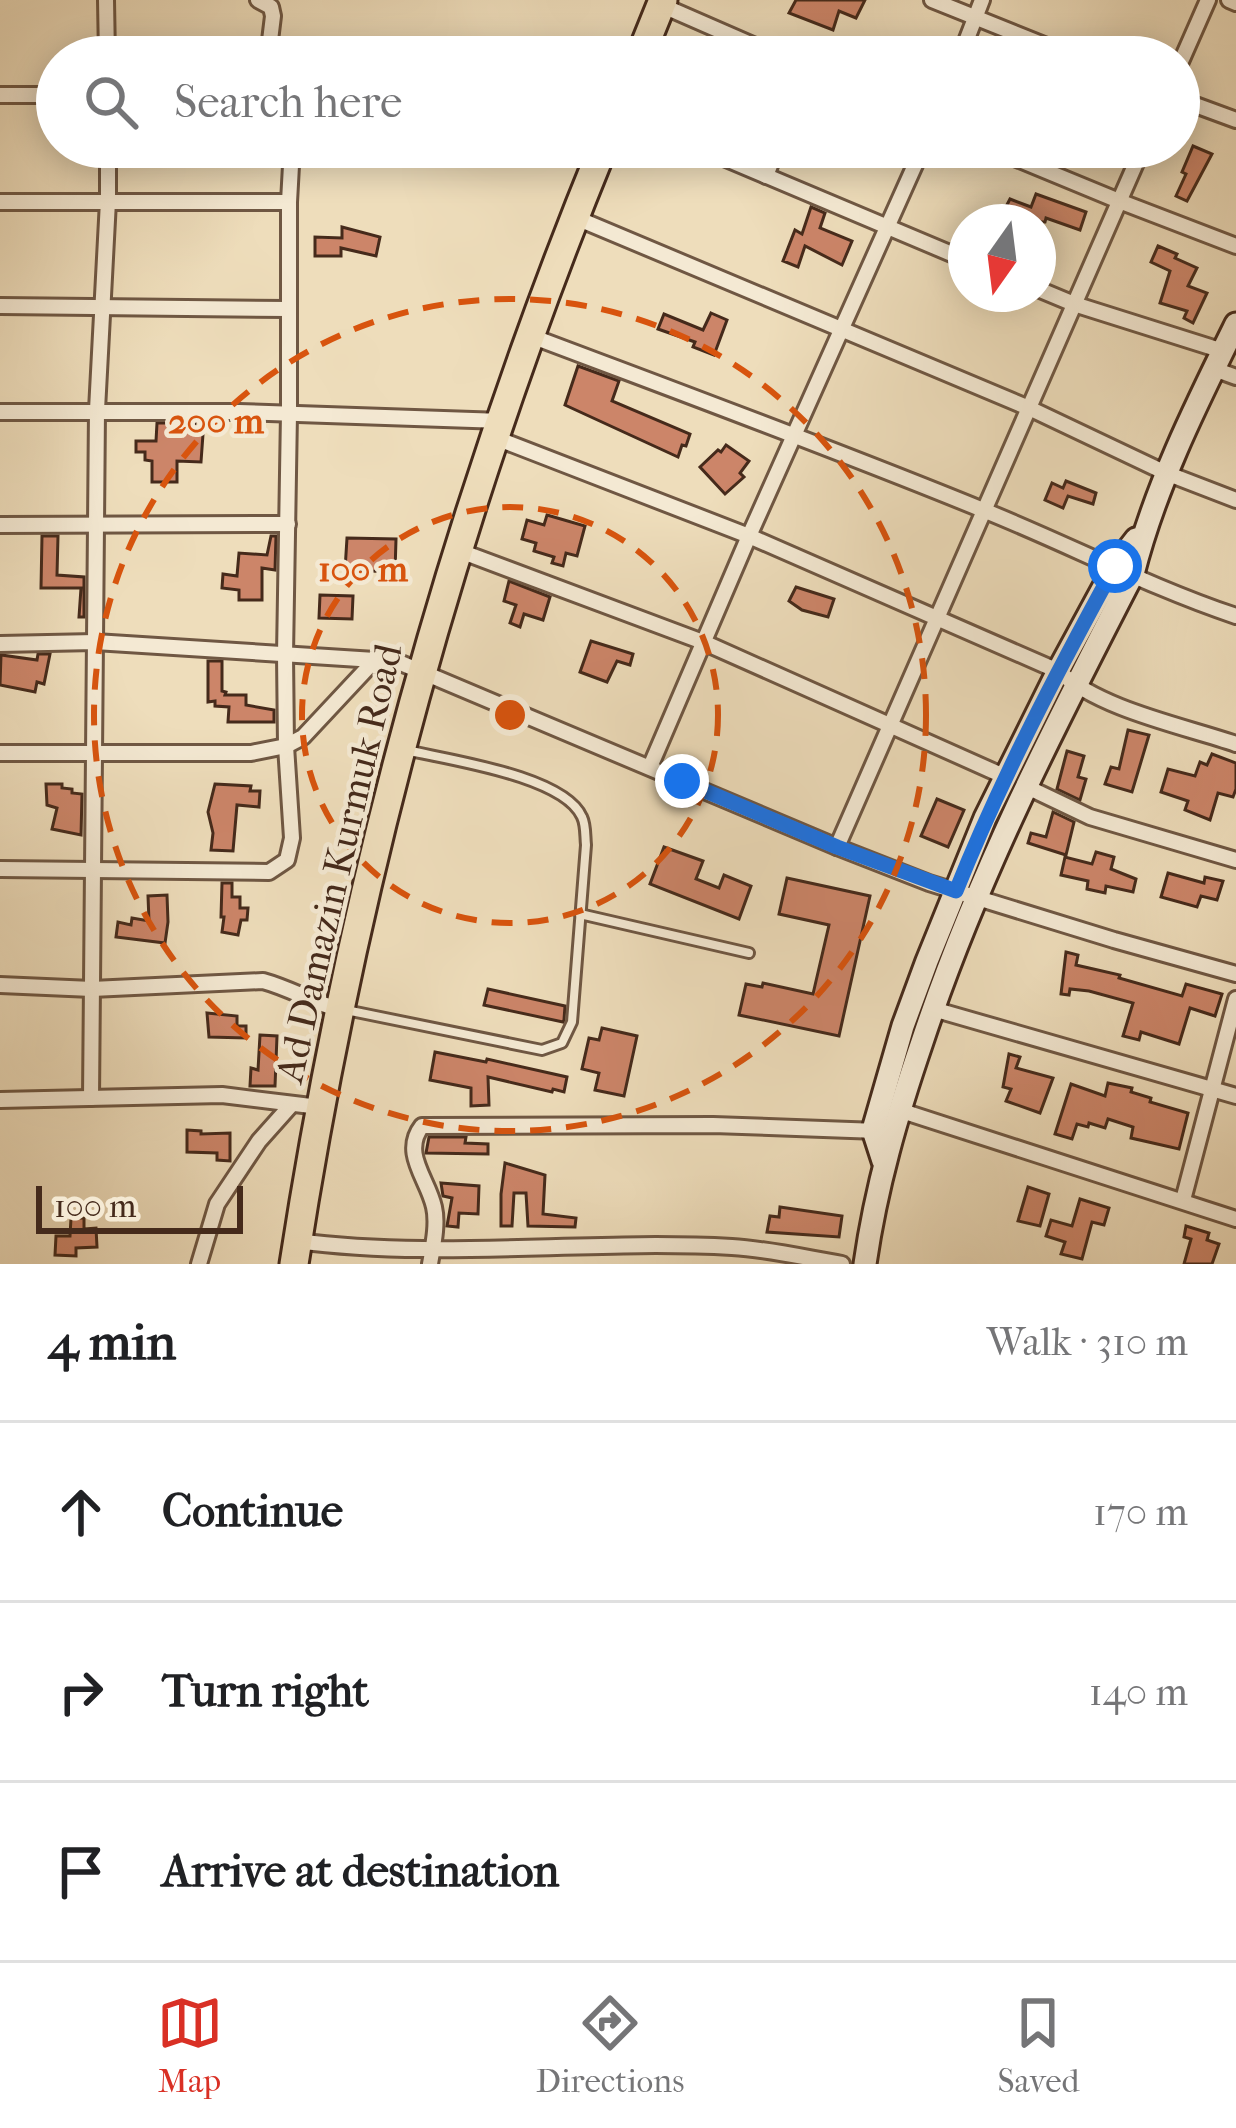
<!DOCTYPE html>
<meta charset="utf-8">
<style>
body{margin:0;font-family:"IM FELL French Canon",serif;background:#f2f2f2;color:#202124}
.compass{position:absolute;left:948px;top:204px;width:108px;height:108px;border-radius:50%;background:#fff;box-shadow:0 6px 30px #0003;rotate:194deg}
.scale{position:absolute;left:36px;bottom:30px;width:207px;box-sizing:border-box;padding-left:12px;border:6px solid #452a1b;border-top:0;font-size:33px;line-height:42px;white-space:nowrap;color:#452a1b;-webkit-text-stroke:9px #f4e9d3;paint-order:stroke}
.stop{position:absolute;width:36px;height:36px;margin:-27px;border:9px solid #1a73e8;border-radius:50%;background:#fff}
.stop.end{background:#1a73e8;border-color:#fff;box-shadow:0 3px 12px #0008}
.list{margin:0;padding:0;list-style:none}
h2{display:flex;justify-content:space-between;align-items:center;height:156px;margin:0;padding:0 48px;font-size:51px}
h2 small{font-size:39px;font-weight:400;color:#757577}
.list li{display:grid;grid-template-columns:78px 1fr auto;gap:36px;align-items:center;box-sizing:border-box;height:180px;padding:0 48px;border-top:3px solid #e0e0e0}
.list b{display:block;font-size:45px;white-space:nowrap}
.list em{font-size:39px;font-style:normal;color:#757577}
.icon{flex:none;width:66px;height:66px;fill:none;stroke:currentColor;stroke-width:2;stroke-linecap:round;stroke-linejoin:round}
.map{position:relative;flex:none;width:1236px;height:1264px;overflow:hidden}
.search{position:absolute;background:#fff;box-shadow:0 6px 30px #0003;left:36px;right:36px;top:36px;height:132px;display:flex;align-items:center;gap:30px;box-sizing:border-box;padding:0 42px;border-radius:66px;color:#757577;font-size:45px}
.sheet{height:696px;background:#fff}
nav{display:flex;justify-content:space-around;align-items:center;box-sizing:border-box;height:168px;border-top:3px solid #e0e0e0;background:#fff;font-size:33px;color:#757577}
nav a{display:grid;justify-items:center;gap:6px}
nav .on{color:#d93025}
.map>svg:first-child{display:block}
.building{fill:#cc8569;stroke:#452a1b;stroke-width:3}
.lines{fill:none;stroke-linecap:round;stroke-linejoin:round}
.lane-casing{stroke:#6f5743;stroke-width:14}
.street-casing{stroke:#6f5743;stroke-width:20}
.secondary-casing{stroke:#452a1b;stroke-width:27}
.highway-casing{stroke:#452a1b;stroke-width:33}
.lane{stroke:#f4e9d3;stroke-width:8}
.street{stroke:#f4e9d3;stroke-width:14}
.secondary{stroke:#f4e9d3;stroke-width:21}
.highway{stroke:#edb;stroke-width:27}
.route{stroke:#1a73e8;stroke-width:15}
.ring{fill:none;stroke:#d8540e;stroke-width:6;stroke-dasharray:21 15}
.labels{text-anchor:middle;stroke-width:9;stroke-linejoin:round;paint-order:stroke}
.street-label{font-size:39px;fill:#452a1b;stroke:#f4e9d3}
.centre{fill:#d8540e;stroke:#f4e9d3;stroke-width:6}
.ring-label{font-size:36px;text-anchor:middle;font-weight:bold;fill:#d8540e;stroke:#f4e9d3;stroke-width:9;stroke-linejoin:round;paint-order:stroke}
</style>
<div class="map">
<svg width="1236" height="1264" viewBox="0 0 1236 1264">
<rect width="100%" height="100%" fill="#edb"/>
<filter id="stains"><feTurbulence type="fractalNoise" baseFrequency=".00167" numOctaves="4"/><feColorMatrix values="0 0 0 0 .2 0 0 0 0 .09 0 0 0 0 .02 0 0 0 .5 -.17"/></filter>
<radialGradient id="worn" r=".72"><stop offset=".6" stop-color="#630" stop-opacity="0"/><stop offset="1" stop-color="#630" stop-opacity=".3"/></radialGradient>
<g class="building">
<path d="M796,0h69l-9,18 -17,-7 -6,19 -44,-17z"/>
<path d="M1193,146l19,8 -25,47 -11,-5 10,-22 -4,-2z"/>
<path d="M1036,194l50,18 -6,18 -34,-12 -1,4h-47l12,-23 21,8z"/>
<path d="M811,207l14,6 -5,15 32,13 -10,24 -37,-19 -7,21 -15,-6 12,-31 7,4z"/>
<path d="M342,227l38,10 -4,19 -35,-8v8h-26v-19l27,1z"/>
<path d="M1158,246l19,8 -2,4 22,10 -9,18 19,7 -14,30 -9,-5 3,-7 -27,-8 10,-32 -19,-9z"/>
<path d="M711,313l16,7 -13,35 -21,-8 2,-5 -37,-13 6,-15 39,16z"/>
<path d="M578,366l41,15 -7,20 78,33 -4,12 -4,-1 -4,12 -113,-52z"/>
<path d="M157,423h38l-1,10 9,1 -2,28 -24,-1v21h-25v-21l-7,-1v-8h-9v-11h20z"/>
<path d="M726,445l23,16 -9,12 4,4 -19,17 -25,-27 18,-17 3,2z"/>
<path d="M1066,481l30,12 -3,11 -25,-8 -5,12 -18,-8 7,-17 11,5z"/>
<path d="M547,515l38,11 -8,30 -11,-3 -3,13 -11,-3 2,-6 -20,-6 2,-8 -14,-4 5,-19 17,5z"/>
<path d="M42,536h16l-1,39 27,2v40h-5l2,-29h-40z"/>
<path d="M271,536h5l-1,34 -13,-2v32h-23v-10l-17,-2 1,-14 14,2 2,-23 28,2z"/>
<path d="M347,538l49,1 -1,33 -50,-2z"/>
<path d="M509,581l41,16 -7,23 -19,-6 -4,13 -10,-4 6,-18 -12,-4z"/>
<path d="M796,587l38,12 -6,18 -26,-7 -13,-9z"/>
<path d="M320,595l33,1 -1,23 -33,-1z"/>
<path d="M591,641l42,13 -3,11 -13,-4 -10,21 -27,-10z"/>
<path d="M38,654h12l-6,30 -7,-2 -2,10 -35,-7 1,-30 36,5z"/>
<path d="M208,661h14v30l4,1 -1,3h21v10l28,5v12h-46l1,-15 -14,-1v-5l-7,1z"/>
<path d="M1128,730l21,5 -17,57 -27,-8 6,-17 8,2z"/>
<path d="M1067,751l17,5 -6,21 8,2 -6,21 -23,-11z"/>
<path d="M1212,754l24,9v26l-3,8 -15,-4 -8,27 -25,-10 3,-9 -27,-9 7,-23 27,7 5,-14 7,3z"/>
<path d="M46,784h16v4l10,1v4l10,1 -1,41 -29,-6 5,-21 -10,-3z"/>
<path d="M215,784l36,2 -1,5h10l-1,16 -22,-2 -4,46 -22,-1 2,-17 -5,-21z"/>
<path d="M937,799l27,11 -16,37 -27,-11z"/>
<path d="M1053,812l21,10 -8,33 -38,-12 3,-10 15,4z"/>
<path d="M664,847l39,14 -7,18 23,9 5,-13 27,11 -12,33 -89,-35z"/>
<path d="M1096,852l18,5 -3,12 25,10 -3,13 -27,-6 -1,7 -18,-4 1,-8 -27,-6 4,-18 27,7z"/>
<path d="M1168,873l36,10 1,-6 18,4 -6,19 -16,-4 -4,11 -36,-10z"/>
<path d="M787,878l83,18 -31,140 -100,-21 7,-31 16,3 1,-4 50,11 16,-69 -50,-11z"/>
<path d="M222,883h10v14h8v11h8l-1,12h-6l-3,15 -16,-3 2,-15h-3z"/>
<path d="M167,895l1,27 -3,21 -49,-6 2,-15 13,3 1,-7 17,3 -1,-25z"/>
<path d="M1066,952l12,3 -2,10 44,10 -1,3 63,18 4,-12 36,10 -7,22 -25,-8 -11,36 -38,-12 -2,8 -16,-4 10,-33 -44,-12 -19,-2 -1,6 -8,-1z"/>
<path d="M488,989l77,17 -1,14 -1,2 -79,-17z"/>
<path d="M207,1013l30,3v10h9v12l-37,-1z"/>
<path d="M602,1028l35,8 -13,60 -29,-6 4,-17 -17,-4 7,-31 10,2z"/>
<path d="M260,1035l17,1 -2,50h-25l1,-18 7,2z"/>
<path d="M435,1052l51,10 1,-3 80,18 -3,15 -11,-3 -1,3 -64,-15 1,28 -18,1v-18l-41,-8z"/>
<path d="M1009,1054l11,3 -4,11 37,10 -13,35 -34,-12 5,-12 -8,-2z"/>
<path d="M1108,1083l24,5 -1,4 20,6 -1,4 38,11 -9,36 -48,-11 2,-11 -25,-8 -3,9 -16,-5 -1,4 -11,-3 -5,15 -17,-5 16,-50 34,12z"/>
<path d="M187,1130l14,1v3l29,-1v28l-13,-1v-7l-30,-1z"/>
<path d="M429,1137h37l-1,6 23,1v10l-62,-1z"/>
<path d="M505,1163l40,12 -2,39 33,4 -1,9 -47,-1 -2,-33h-12l-2,33h-11v-32z"/>
<path d="M441,1183l38,3 -1,28 -19,-1 -1,14 -11,-1 5,-28 -9,-2z"/>
<path d="M1028,1187l21,7 -9,32 -22,-5z"/>
<path d="M1080,1199l29,9 -5,17 -12,-3 -10,37 -21,-5 4,-12 -19,-6 5,-16 21,6z"/>
<path d="M780,1207l62,9 -3,21 -72,-5 3,-16 9,1z"/>
<path d="M71,1218h13v11l12,-1 1,19 -21,1v8l-21,-1 1,-19h14z"/>
<path d="M1186,1226l23,7 -2,7 12,4 -7,20h-28l7,-25 -7,-2z"/>
</g>
<g class="lines">
<g class="lane-casing">
<g id="lane">
<path d="M580,914l169,39"/>
<path d="M346,1010l196,40 20,-7 10,-21 14,-177c-1,-9 0,-20 -4,-28 -18,-41 -133,-57 -176,-67"/>
</g>
</g>
<g class="street-casing">
<g id="street">
<path d="M106,0l1,57"/>
<path d="M258,0l13,7 2,9 -5,41"/>
<path d="M932,0l142,57"/>
<path d="M1229,0l7,3"/>
<path d="M661,5l119,52"/>
<path d="M960,57l22,-57"/>
<path d="M1179,66l29,-66"/>
<path d="M0,95h57"/>
<path d="M1179,99l57,21"/>
<path d="M698,147l268,113"/>
<path d="M988,147l131,54 117,45"/>
<path d="M766,176l11,-29"/>
<path d="M0,202h289v211l-4,242 1,91 6,92 -5,22 -18,12 -269,-3"/>
<path d="M289,202l3,-55"/>
<path d="M574,217l455,191 137,65 70,27"/>
<path d="M1038,289l36,15 149,47"/>
<path d="M0,306l288,3"/>
<path d="M531,336c151,57 303,113 452,174 85,34 166,77 253,106"/>
<path d="M1214,369l22,8"/>
<path d="M0,412h239l263,9"/>
<path d="M496,438l253,98 309,135c44,39 122,54 178,73"/>
<path d="M0,525l288,-1"/>
<path d="M460,551l243,91 303,135"/>
<path d="M0,644l95,-2 280,18"/>
<path d="M0,753h251l35,-7 17,-9 72,-77 21,1 441,186 92,36 185,57 122,34"/>
<path d="M650,767l99,-231 174,-389"/>
<path d="M1025,786l65,31 146,43"/>
<path d="M837,847l306,-700"/>
<path d="M0,985l92,4 171,-8c26,7 49,21 75,28"/>
<path d="M933,1009l303,87"/>
<path d="M91,1098l6,-688 11,-209v-54"/>
<path d="M0,1100l222,-5 97,12"/>
<path d="M899,1110l337,109"/>
<path d="M1183,1200l53,-201"/>
<path d="M297,1241c145,19 290,-2 435,6 36,2 74,11 110,17"/>
<path d="M199,1264l18,-60 42,-63 33,-37"/>
<path d="M430,1264c3,-18 8,-40 4,-57 -6,-28 -33,-54 -12,-81l291,-1 165,6"/>
</g>
</g>
<g class="secondary-casing">
<g id="secondary">
<path d="M883,1161l-10,-31 30,-104 24,-65 58,-143 73,-147 57,-105 21,-27"/>
<path d="M865,1264c11,-77 32,-149 57,-222 54,-163 132,-315 211,-468 22,-87 63,-169 103,-250"/>
</g>
</g>
<g class="highway-casing">
<g id="highway">
<path d="M640,57l23,-57"/>
<path d="M294,1264c59,-383 162,-758 309,-1117"/>
</g>
</g>
<use href="#lane" class="lane"/>
<use href="#street" class="street"/>
<use href="#secondary" class="secondary"/>
<use href="#highway" class="highway"/>
</g>
<g class="lines">
<path class="route" d="M682,781l155,66 119,44c45,-112 101,-219 159,-325"/>
</g>
<g class="ring">
<circle cx="510" cy="715" r="208"/>
<circle cx="510" cy="715" r="416"/>
</g>
<g class="labels">
<g class="street-label">
<text transform="translate(338 863) rotate(-77)" y="14">Ad Damazin Kurmuk Road</text>
</g>
</g>
<circle cx="510" cy="715" r="18" class="centre"/>
<g class="ring-label">
<text x="216" y="433">200 m</text>
<text x="363" y="581">100 m</text>
</g>
<rect width="100%" height="100%" filter="url(#stains)"/>
<rect width="100%" height="100%" fill="url(#worn)"/>
</svg>
<svg class="compass" viewBox="-18 -18 36 36"><path d="M0-13l5 13h-10z" fill="#e53935"/><path d="M0 13l5-13h-10z" fill="#757577"/></svg>
<div class="scale">100 m</div>
<div class="stop" style="left:1115px;top:566px"></div>
<div class="stop end" style="left:682px;top:781px"></div>
<div class="search"><svg class="icon" aria-label="search" viewBox="0 0 24 24"><circle cx="10" cy="10" r="6"/><path d="M15 15l6 6"/></svg>Search here</div>
</div>
<section class="sheet">
<h2>4 min<small>Walk · 310 m</small></h2>
<ul class="list">
<li><svg class="icon" aria-label="ahead" viewBox="0 0 24 24"><path d="M12 20V5M6 11l6-6 6 6"/></svg><div><b>Continue</b></div><em>170 m</em></li>
<li><svg class="icon" aria-label="right" viewBox="0 0 24 24"><path d="M7 20v-9h11M14 6l5 5-5 5"/></svg><div><b>Turn right</b></div><em>140 m</em></li>
<li><svg class="icon" aria-label="arrive" viewBox="0 0 24 24"><path d="M6 21V4h12l-3 4 3 4H6"/></svg><div><b>Arrive at destination</b></div></li>
</ul>
</section>
<nav>
<a class="on"><svg class="icon" aria-label="map" viewBox="0 0 24 24"><path d="M3 6l6-2 6 2 6-2v14l-6 2-6-2-6 2zM9 4v14M15 6v14"/></svg>Map</a>
<a><svg class="icon" aria-label="directions" viewBox="0 0 24 24"><path d="M12 3l9 9-9 9-9-9zM9 14v-3h6M13 9l2 2-2 2"/></svg>Directions</a>
<a><svg class="icon" aria-label="saved" viewBox="0 0 24 24"><path d="M7 4h10v16l-5-4-5 4z"/></svg>Saved</a>
</nav>
